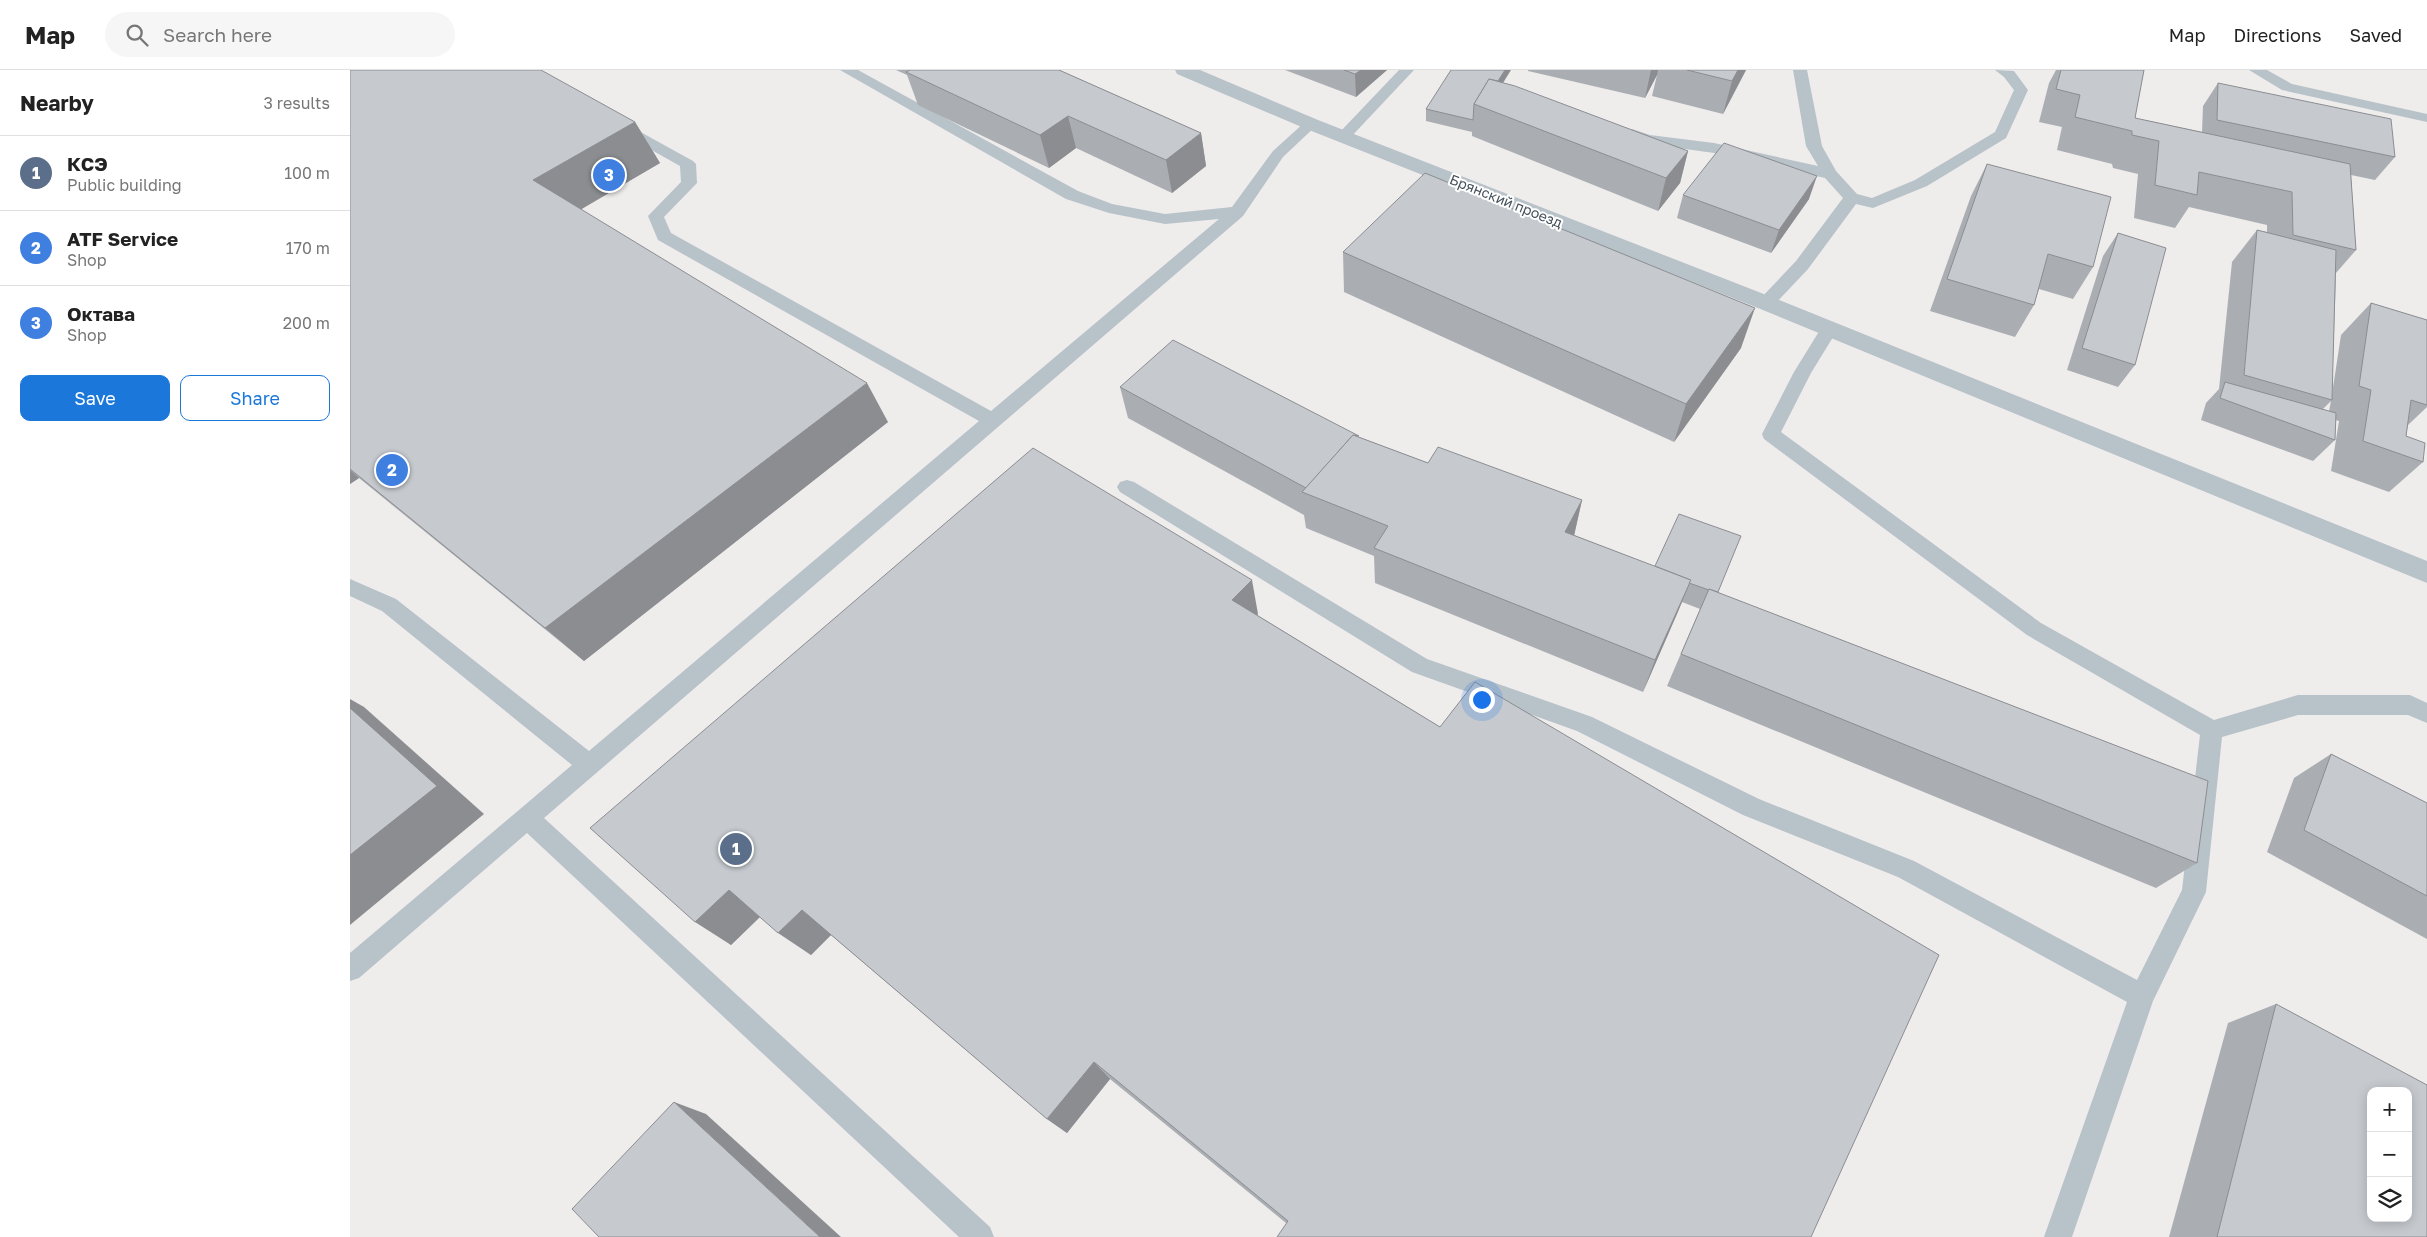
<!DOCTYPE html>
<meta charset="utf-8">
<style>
body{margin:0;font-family:"Golos Text",sans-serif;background:#f6f6f6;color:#222}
.controls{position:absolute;right:15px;bottom:15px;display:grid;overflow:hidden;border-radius:10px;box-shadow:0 2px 12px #0003}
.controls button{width:45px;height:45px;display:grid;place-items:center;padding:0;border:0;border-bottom:1px solid #e0e0e0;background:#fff;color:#222;font:25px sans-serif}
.you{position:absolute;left:1131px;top:629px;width:18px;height:18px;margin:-12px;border:4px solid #fff;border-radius:50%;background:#1a73e8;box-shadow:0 0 0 8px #1a73e833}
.badge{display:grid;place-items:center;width:32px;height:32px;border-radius:50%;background:#1b78da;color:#fff;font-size:16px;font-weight:700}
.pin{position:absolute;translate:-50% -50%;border:2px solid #fff;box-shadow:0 1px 5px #0006}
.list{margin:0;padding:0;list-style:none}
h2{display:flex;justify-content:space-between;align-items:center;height:65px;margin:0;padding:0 20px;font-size:21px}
h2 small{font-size:16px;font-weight:400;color:#767676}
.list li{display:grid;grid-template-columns:32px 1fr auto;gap:15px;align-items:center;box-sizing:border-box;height:75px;padding:0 20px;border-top:1px solid #e0e0e0}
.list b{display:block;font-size:19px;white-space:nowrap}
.list p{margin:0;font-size:16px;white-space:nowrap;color:#767676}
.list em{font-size:16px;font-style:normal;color:#767676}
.actions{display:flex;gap:10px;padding:15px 20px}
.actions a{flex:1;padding:11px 0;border:1px solid #1b78da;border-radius:10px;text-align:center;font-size:18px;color:#1b78da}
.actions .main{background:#1b78da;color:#fff}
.icon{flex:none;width:28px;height:28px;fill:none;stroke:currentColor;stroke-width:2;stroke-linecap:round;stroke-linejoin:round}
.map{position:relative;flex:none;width:2077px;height:1167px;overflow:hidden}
header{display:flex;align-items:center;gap:30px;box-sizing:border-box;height:70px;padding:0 25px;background:#fff;border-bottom:1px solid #e0e0e0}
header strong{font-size:24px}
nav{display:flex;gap:28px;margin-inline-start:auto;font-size:18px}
.search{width:350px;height:45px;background:#f6f6f6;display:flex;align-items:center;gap:12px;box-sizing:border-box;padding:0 18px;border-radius:28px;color:#767676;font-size:19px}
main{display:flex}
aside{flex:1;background:#fff}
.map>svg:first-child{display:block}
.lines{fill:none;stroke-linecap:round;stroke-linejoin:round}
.service{fill:#b8c2c9;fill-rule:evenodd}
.minor{fill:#b8c2c9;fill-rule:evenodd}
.wall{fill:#aaaeb2;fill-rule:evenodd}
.shaded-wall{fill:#8b8d91}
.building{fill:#c6cacf;stroke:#8b8d91;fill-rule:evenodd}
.labels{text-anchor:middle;stroke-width:4;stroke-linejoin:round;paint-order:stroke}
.far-street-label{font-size:14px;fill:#455159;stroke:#fff}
</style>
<header>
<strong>Map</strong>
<div class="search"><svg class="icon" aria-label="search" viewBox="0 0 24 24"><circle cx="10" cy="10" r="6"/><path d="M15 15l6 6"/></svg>Search here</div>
<nav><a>Map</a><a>Directions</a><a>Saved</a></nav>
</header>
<main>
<aside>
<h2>Nearby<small>3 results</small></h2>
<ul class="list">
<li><span class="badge" style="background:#5c6f8a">1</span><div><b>КСЭ</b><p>Public building</p></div><em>100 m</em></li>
<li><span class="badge" style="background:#3f7fe0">2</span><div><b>ATF Service</b><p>Shop</p></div><em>170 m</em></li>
<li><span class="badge" style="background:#3f7fe0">3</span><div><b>Октава</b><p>Shop</p></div><em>200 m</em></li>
</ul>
<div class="actions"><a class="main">Save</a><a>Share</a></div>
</aside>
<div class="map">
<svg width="2077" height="1167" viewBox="0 0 2077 1167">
<rect width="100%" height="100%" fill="#efecec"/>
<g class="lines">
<g class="service">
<path d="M490,0h18l220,121 34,13 53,10 67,-7 41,-56 33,-30 5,-1 7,4 -35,33 -40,59 -699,602 446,409 4,10h-35l-432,-404 -168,145 -9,3v-28l222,-188 -190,-154 -32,-15v-17l46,20 193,152 390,-330 -321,-181 -10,-24 33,-34 -1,-16 -64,-36 -3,-3 3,-3h10l67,37 3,3 1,19 -33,34 7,16 320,178 228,-192 -54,5 -56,-11 -43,-14z"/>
<path d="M1049,0h15l-65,69h-10l-3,-3 3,-3z"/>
<path d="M1443,0h14l15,76 14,25 21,23 15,4 43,-18 80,-48 19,-42 -10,-13 -9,-7 19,1 14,19 -22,48 -79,48 -54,22 -17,-4 -48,65 -36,38 -6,2 -6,-2 -3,-4 3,-4 36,-38 47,-63 -18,-20 -111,-25 -65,-9 -22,-7 -3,-3 8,-5 18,6 64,8 104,23 -12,-20z"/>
<path d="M1899,0h18l25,14 135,30v8l-145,-32z"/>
<path d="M1479,253l6,2 3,4 -27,44 -30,59 260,191 173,97 84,-25h112l17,8v20l-19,-8h-110l-76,22 -16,155 -53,109 -81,236h-28l83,-235 -229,-125 -155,-62 -166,-84 -165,-59 -292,-180 -3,-5 3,-5 7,-2 7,2 293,177 165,58 167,82 155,62 223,119 45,-90 18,-155 -173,-100 -263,-196 -2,-5 32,-62 29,-47z"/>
</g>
<path class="minor" d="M825,0h25l118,50 456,178 653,263v22l-669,-275 -454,-180 -127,-54z"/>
</g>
<g class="wall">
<path d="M0,0l285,52 25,41 -79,46 307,213 -304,239 -225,-183 -9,6z"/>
<path d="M546,0h163l142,63 5,33 -34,27 -96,-45 -27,20 -131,-63 -11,-30z"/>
<path d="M935,0h102l-31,27z"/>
<path d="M1178,0h218l-23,44 -71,-18 5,-21 -12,23 -117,-27z"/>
<path d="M1706,0h88l-9,48 67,14 1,-26 15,-23 177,74 -20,23 -24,-5 5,75 -20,23 -4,121 9,-59 30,-32 56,17v87l-19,18 -2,11 17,26 -34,30 -58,-21 8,-50 -4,-1v20l-22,21 -112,-41 5,-17 13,-14 13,-127 25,-32 10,2v-7l-78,-18 -14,21 -41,-10 4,-44 -25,-6 -1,-4 -55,-14 5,-23 -23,-5 10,-39zM1981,331l-2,10 -6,-2z"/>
<path d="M1153,13l185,68 -8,32 -22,28 -186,-75v-4l-46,-11v-12z"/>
<path d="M1637,94l106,103 -20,32 -34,-10 -5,16 -19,32 -85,-26 41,-115z"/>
<path d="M1333,125l126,4 -38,54 -94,-35z"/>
<path d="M1768,163l17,132 -17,22 -51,-17 36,-114z"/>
<path d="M993,182l398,96 -67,94 -330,-150z"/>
<path d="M770,317l239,50 69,26 154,37 -8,35 144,57 479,271 -41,25 -489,-202 33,-77 -18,-7 -39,90 -268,-109 -1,-27 -68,-28 -2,-13 -176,-97z"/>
<path d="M908,544l-1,1 183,112 499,228 -653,268 -176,-144 -43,54 -20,-14 -216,-184 -20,20 -51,-38 -29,28 -141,-117z"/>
<path d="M1981,684l96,49v136l-160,-87 27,-74z"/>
<path d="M1926,934l151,233h-258l59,-214z"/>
</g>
<g class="shaded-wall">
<path d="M1011,0h26l-31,27 -1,-23z"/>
<path d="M1155,0h6l-16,26 1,-12z"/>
<path d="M1301,0h7l-1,5 -12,23z"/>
<path d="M1388,0h8l-23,44 9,-33z"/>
<path d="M718,46l8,32 -27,20 -9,-33z"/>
<path d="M285,52l25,41 -97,57 -30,-40z"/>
<path d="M851,63l5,33 -34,27 -6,-33z"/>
<path d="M1338,81l-8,32 -22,28 8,-33z"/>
<path d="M1467,106l-8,23 -38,54 8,-23z"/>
<path d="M1405,238l-14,40 -67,94 12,-38z"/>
<path d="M517,313l21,39 -304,239 -39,-33z"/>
<path d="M0,400l9,8 -9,6z"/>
<path d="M1232,430l-8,36 -9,-4z"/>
<path d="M902,510l6,34 -19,20 -7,-34z"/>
<path d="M1341,510l-14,34 -34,78 12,-32z"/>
<path d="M0,629l14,8 120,107 -134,111z"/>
<path d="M379,820l34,24 -32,31 -36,-23z"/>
<path d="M452,840l30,24 -21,21 -33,-22z"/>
<path d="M744,992l16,17 -43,54 -20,-14z"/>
<path d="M324,1032l32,12 135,123h-21z"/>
</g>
<g class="building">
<path d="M0,0h191l94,52 -102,58 334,203 -322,245 -195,-159z"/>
<path d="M560,0h149l142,63 -35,27 -98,-44 -28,19 -134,-63z"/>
<path d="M994,0h17l-6,4z"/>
<path d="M1101,0h54l-7,11 -9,-2 -15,25 -1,16 -47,-11z"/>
<path d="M1337,0h51l-6,11z"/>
<path d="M1711,0h83l-9,48 215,46 6,86 -63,-15 -1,-43 -93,-20 -2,23 -42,-10 4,-44 -27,-6v-4l-57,-14 5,-22 -24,-6z"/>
<path d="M1139,9l26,7 173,65 -22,27 -192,-74z"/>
<path d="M1868,13l173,36 4,38 -178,-37z"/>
<path d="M1374,73l93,33 -38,54 -96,-35z"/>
<path d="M1637,94l124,33 -18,70 -45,-13 -14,51 -87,-26z"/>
<path d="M1075,103l330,135 -69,96 -343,-152z"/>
<path d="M1907,160l79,20 -4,150 -88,-25z"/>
<path d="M1768,163l48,15 -31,117 -53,-17z"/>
<path d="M2021,233l56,17v85l-16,-5 -5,36 19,7 -2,19 -60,-21 8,-51 -12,-4z"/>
<path d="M823,270l186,96 -6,-1 -47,53 -186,-101z"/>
<path d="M1875,312l111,31 -1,27 -115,-42z"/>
<path d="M1003,365l75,28 10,-16 144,53 -17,32 126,48 -36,80 -281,-112 14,-22 -86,-34z"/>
<path d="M683,378l219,132 -20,20 208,127 35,-45 464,273 -128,282h-534l11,-16 -194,-159 -47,57 -245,-209 -24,23 -49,-43 -34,32 -105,-94z"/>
<path d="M1329,444l62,22 -23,56 -9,-3v1l-20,-7 2,-3 -36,-14z"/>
<path d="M1359,519l499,192 -11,82 -516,-209z"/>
<path d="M0,638l87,78 -87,69z"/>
<path d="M1981,684l96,49v93l-123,-66z"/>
<path d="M1926,934l151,81v152h-210zM2021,1021h37v127h-37z"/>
<path d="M324,1032l146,135h-221l-27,-28z"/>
</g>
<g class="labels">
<g class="far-street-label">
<text transform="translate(1156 131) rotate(22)" y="5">Брянский проезд</text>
</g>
</g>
</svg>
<div class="controls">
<button>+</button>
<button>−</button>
<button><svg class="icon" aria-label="layers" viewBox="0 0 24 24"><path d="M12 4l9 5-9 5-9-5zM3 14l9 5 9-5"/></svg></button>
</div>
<div class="you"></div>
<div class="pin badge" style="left:386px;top:779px;background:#5c6f8a">1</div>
<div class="pin badge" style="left:42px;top:400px;background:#3f7fe0">2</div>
<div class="pin badge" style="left:259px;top:105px;background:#3f7fe0">3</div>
</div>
</main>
